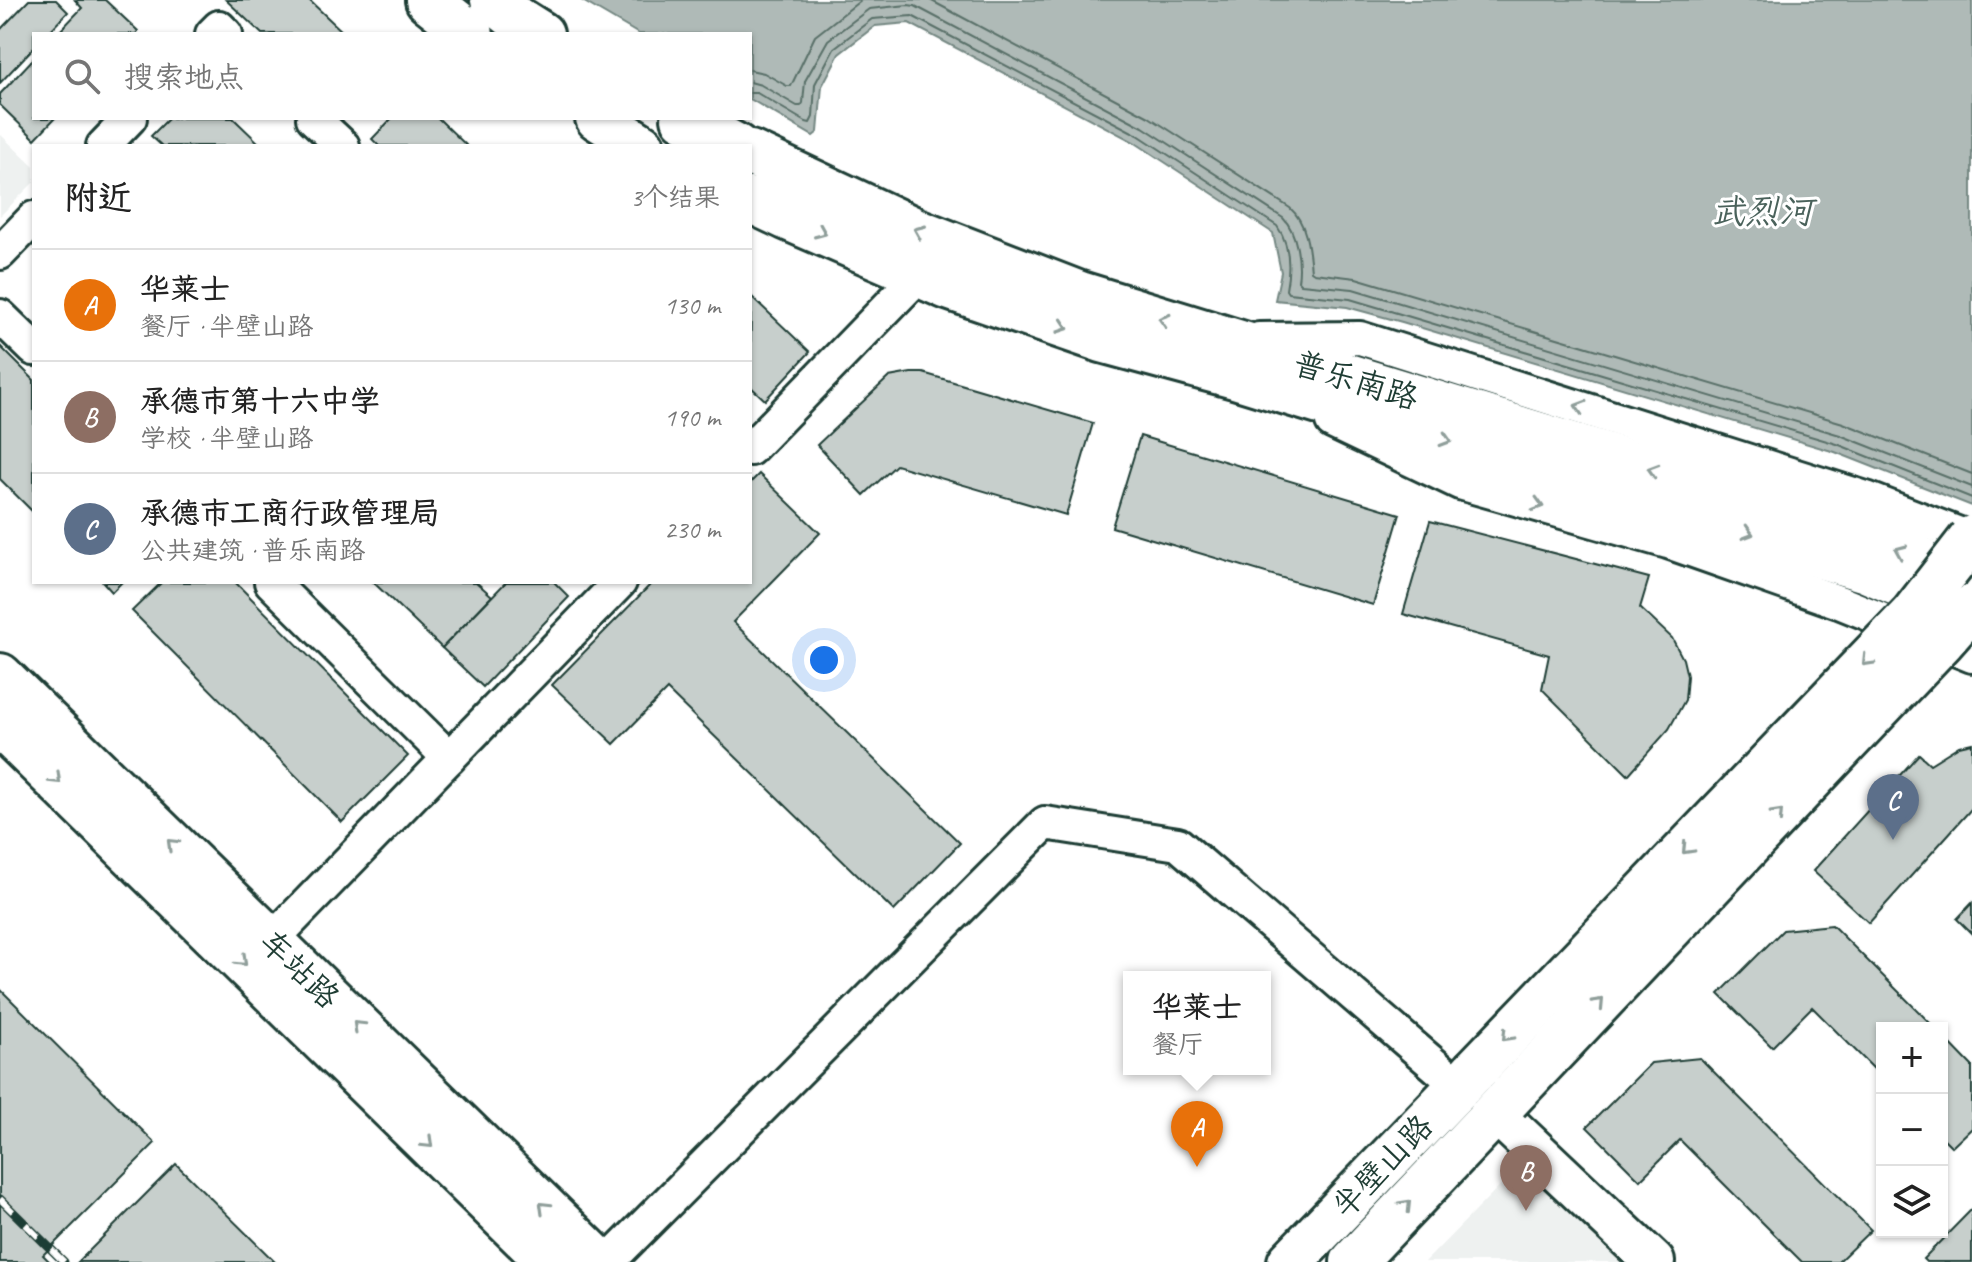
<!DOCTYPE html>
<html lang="zh">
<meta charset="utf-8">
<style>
body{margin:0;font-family:Caveat,"LXGW WenKai TC",sans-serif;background:#f2f2f2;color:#222}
.controls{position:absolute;right:24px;bottom:24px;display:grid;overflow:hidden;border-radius:0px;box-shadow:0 2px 6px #0004}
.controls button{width:72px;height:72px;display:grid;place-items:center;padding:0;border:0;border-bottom:2px solid #e0e0e0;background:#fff;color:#222;font:40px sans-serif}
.you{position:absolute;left:824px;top:660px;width:28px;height:28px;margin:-20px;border:6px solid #fff;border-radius:50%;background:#1a73e8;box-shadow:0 0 0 12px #1a73e833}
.badge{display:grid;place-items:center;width:52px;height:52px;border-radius:50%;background:#1f6fb2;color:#fff;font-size:26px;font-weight:700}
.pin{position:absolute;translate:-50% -66px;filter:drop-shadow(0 2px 4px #0008)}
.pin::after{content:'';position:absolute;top:42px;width:28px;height:24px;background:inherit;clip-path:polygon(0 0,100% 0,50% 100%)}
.popup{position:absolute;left:1123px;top:971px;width:148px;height:104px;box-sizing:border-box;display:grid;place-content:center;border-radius:0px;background:#fff;filter:drop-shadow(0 2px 6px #0005);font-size:26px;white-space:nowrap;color:#767676}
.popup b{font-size:30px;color:#222}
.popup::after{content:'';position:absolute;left:50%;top:100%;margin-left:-16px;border:16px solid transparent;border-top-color:#fff}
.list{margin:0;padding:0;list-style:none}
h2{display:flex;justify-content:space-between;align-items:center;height:104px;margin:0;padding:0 32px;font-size:34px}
h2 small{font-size:26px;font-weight:400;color:#767676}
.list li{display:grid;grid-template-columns:52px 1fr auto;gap:24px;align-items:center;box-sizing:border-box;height:112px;padding:0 32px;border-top:2px solid #e0e0e0}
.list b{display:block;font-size:30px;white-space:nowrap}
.list p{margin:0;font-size:26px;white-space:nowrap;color:#767676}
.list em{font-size:26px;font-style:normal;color:#767676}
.icon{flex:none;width:44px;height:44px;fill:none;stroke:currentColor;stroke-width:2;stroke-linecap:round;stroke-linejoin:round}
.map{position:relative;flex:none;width:1972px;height:1262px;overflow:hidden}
.search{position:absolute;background:#fff;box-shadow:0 2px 6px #0004;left:32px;top:32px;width:720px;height:88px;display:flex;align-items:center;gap:20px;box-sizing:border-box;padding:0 28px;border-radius:0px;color:#767676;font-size:30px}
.panel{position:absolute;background:#fff;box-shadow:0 2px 6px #0004;left:32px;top:144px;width:720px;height:440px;border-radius:0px}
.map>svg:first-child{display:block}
.built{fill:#eef1f0}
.water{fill:#afbab7;stroke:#758883;stroke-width:2}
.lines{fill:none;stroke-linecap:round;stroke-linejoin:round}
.shore{stroke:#596f68;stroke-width:2}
.building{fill:#c7cfcc;stroke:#1f3d34;stroke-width:2}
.minor-casing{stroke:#1f3d34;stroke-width:38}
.tertiary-casing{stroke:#1f3d34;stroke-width:46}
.secondary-casing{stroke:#1f3d34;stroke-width:50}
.minor{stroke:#fff;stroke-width:32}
.tertiary{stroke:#fff;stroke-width:40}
.secondary{stroke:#fff;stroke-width:44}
.rail-casing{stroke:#1f3d34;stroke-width:9}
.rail{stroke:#fff;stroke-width:6;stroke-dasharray:18;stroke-linecap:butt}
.secondary-bridge-casing{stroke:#1f3d34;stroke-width:50;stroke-linecap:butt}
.secondary-bridge{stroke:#fff;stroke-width:44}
.oneway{stroke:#8f9e9a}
.labels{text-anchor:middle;stroke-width:6;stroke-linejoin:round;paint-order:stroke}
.street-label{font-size:32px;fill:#1f3d34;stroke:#fff}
.water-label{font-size:34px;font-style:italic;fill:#4a625b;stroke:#fff}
</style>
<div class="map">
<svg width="1972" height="1262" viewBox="0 0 1972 1262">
<rect width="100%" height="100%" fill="#fff"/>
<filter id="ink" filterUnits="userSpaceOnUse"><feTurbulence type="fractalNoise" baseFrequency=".0125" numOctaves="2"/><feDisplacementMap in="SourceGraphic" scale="16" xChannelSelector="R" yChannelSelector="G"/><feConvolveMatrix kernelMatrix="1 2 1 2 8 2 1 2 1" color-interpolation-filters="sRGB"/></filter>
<g filter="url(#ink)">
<g class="built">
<path d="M0,134l34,33v15l-34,34z"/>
<path d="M1525,1160l104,102h-204z"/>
</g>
<path class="water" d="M581,0h1391v506l-137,-54 -433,-130 -55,-15 -72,-7 6,-28 -8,-39 -139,-91 -225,-119 -34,3 -36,28 -17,32 -4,46 -5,4 -63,-37v-65h-111z"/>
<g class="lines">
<g class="shore">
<path d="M930,0l219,117 141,91c17,15 19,41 21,63l3,2 42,5 487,145 129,51"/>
<path d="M750,70l14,3 23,13h4l24,-50 46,-36"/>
<path d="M750,82l11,3 36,21h4l2,-3 2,-22 23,-41 41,-31 39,-4 7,1 228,121 140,91c14,14 18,45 15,63l3,3 52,5 487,146 132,52"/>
<path d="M750,93h7l49,29 4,1 3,-6 2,-33 19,-36 38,-29 40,-3 226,119 139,91c13,18 13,43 9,64l2,3 62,6 487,145 135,54"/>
</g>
</g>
<g class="building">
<path d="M29,0h27l12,12 -21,22h-13v13l-34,36v-53z"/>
<path d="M75,0h30l33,31 -2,3h-79l25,-26z"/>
<path d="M226,0h83l36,34h-83z"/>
<path d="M34,58v60h21l-20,21 -35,-34v-11z"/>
<path d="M169,118h64l29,28h-100l-11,-10z"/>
<path d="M392,118h46l29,28h-88l-7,-7z"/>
<path d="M751,296l59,56 -45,48 -15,-14z"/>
<path d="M0,346l34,34v133l-34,-34z"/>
<path d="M911,373h12l170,50 -27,92 -170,-50 -32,30 -47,-50 72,-68z"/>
<path d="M1140,436l260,78 -27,91 -261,-78z"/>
<path d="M759,474l61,59 -87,89 227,221 -66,68 -227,-221 -53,54 -62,-59 101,-103h97v-99z"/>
<path d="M1430,521l219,57 -9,30 32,30 11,21 4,17 -2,24 -16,29 -41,46 -86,-86 7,-34 -146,-41z"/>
<path d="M103,582h19l-10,10z"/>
<path d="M162,582h73l173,174 -66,66 -210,-211z"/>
<path d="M373,582h103l16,14 -50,52z"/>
<path d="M506,582h48l15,15 -86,90 -41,-39z"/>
<path d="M1972,743v65l-103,115 -56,-52 106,-117 11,10 29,-18z"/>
<path d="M1972,903v31l-15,-15z"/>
<path d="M1832,925l103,103h-53v49l-70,-70 -40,40 -53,-53 64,-64z"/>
<path d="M0,989l155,154 -112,112 7,7h-50z"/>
<path d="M1942,1035l30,31v62l-20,19 -10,-10z"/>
<path d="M1700,1058l171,172 -33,32h-36l-122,-122 -40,40 -53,-53 64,-64z"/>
<path d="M176,1164l99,98h-197z"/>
<path d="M1972,1209v53h-46l-3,-3z"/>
</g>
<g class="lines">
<g class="minor-casing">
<g id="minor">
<path d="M212,34l7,-7 7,7"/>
<path d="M313,118l30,28"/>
<path d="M103,146l27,-28"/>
<path d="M0,253l34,-35"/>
<path d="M0,316l34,33"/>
<path d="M1259,339l101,-1 506,160 106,41"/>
<path d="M1332,422l128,61 208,59 171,60 133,54"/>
<path d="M750,449l169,-174"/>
<path d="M271,582l178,176"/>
<path d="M271,941l349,-359"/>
<path d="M608,1262l437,-439 133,21 281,242"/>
</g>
</g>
<g class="tertiary-casing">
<path id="tertiary" d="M1495,1112l159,150"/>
</g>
<g class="secondary-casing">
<g id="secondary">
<path d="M428,0l43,34"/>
<path d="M493,0l21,17 27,17"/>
<path d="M598,118l44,28"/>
<path d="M684,118l52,28"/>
<path d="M750,153l167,78 163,63 601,184 192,61 99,42"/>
<path d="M750,200l36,17 162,70 154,53 133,36 631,194 96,41"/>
<path d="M0,676l600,586"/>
<path d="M0,725l549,537"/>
<path d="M1290,1262l184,-191"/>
<path d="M1353,1262l154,-162"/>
</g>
</g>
<use href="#minor" class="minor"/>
<use href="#tertiary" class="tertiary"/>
<use href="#secondary" class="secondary"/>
<g class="rail-casing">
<path id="rail" d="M0,1199l64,63"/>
</g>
<use href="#rail" class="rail"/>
<g class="secondary-bridge-casing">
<g id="secondary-bridge">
<path d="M1474,1071l439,-457 59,-76"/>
<path d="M1507,1100l436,-460 29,-33"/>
</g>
</g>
<use href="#secondary-bridge" class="secondary-bridge"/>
</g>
<defs><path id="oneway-chevron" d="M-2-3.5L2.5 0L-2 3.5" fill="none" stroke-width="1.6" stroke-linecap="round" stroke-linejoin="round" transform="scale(2)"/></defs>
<g class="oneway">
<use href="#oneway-chevron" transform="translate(919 231) rotate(-157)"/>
<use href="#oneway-chevron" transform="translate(821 232) rotate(23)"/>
<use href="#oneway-chevron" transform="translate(1164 320) rotate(-163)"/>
<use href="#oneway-chevron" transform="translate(1063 327) rotate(19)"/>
<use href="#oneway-chevron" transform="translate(1580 407) rotate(-163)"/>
<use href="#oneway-chevron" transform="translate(1446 440) rotate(17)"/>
<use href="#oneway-chevron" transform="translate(1653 470) rotate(-163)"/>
<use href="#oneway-chevron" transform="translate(1538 505) rotate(16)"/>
<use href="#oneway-chevron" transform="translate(1748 533) rotate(17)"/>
<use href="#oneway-chevron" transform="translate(1900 551) rotate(-157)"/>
<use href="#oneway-chevron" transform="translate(1867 661) rotate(134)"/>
<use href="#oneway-chevron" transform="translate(56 779) rotate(44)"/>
<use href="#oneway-chevron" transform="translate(1778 814) rotate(-47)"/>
<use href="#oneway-chevron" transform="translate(172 844) rotate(-136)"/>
<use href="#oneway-chevron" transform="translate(1687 849) rotate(134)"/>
<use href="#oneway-chevron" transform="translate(242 961) rotate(44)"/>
<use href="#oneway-chevron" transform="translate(1599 1003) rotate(-47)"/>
<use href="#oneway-chevron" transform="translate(358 1026) rotate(-136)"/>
<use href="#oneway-chevron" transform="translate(1507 1036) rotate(134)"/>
<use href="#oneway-chevron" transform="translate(428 1143) rotate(44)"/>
<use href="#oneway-chevron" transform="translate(1406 1205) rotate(-46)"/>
<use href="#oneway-chevron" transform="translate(544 1207) rotate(-136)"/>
</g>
</g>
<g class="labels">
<g class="street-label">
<text transform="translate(1356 380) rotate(17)" y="11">普乐南路</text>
<text transform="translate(300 969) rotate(44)" y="11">车站路</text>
<text transform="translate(1382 1166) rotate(-46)" y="11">半壁山路</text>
</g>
<g class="water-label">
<text x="1762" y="223">武烈河</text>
</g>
</g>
</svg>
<div class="controls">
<button>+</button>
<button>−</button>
<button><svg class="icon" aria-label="layers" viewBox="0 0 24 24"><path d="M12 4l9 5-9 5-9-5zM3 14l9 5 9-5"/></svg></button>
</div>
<div class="you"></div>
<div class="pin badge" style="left:1197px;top:1167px;background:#e8710a">A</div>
<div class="popup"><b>华莱士</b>餐厅</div>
<div class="pin badge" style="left:1526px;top:1211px;background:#8d6e63">B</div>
<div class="pin badge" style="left:1893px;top:840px;background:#5c6f8a">C</div>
<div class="search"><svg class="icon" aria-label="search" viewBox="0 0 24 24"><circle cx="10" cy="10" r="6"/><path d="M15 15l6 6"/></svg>搜索地点</div>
<section class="panel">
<h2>附近<small>3个结果</small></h2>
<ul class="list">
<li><span class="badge" style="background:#e8710a">A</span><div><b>华莱士</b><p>餐厅 · 半壁山路</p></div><em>130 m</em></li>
<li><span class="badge" style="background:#8d6e63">B</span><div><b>承德市第十六中学</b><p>学校 · 半壁山路</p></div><em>190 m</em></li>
<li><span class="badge" style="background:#5c6f8a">C</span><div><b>承德市工商行政管理局</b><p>公共建筑 · 普乐南路</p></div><em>230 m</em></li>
</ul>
</section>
</div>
